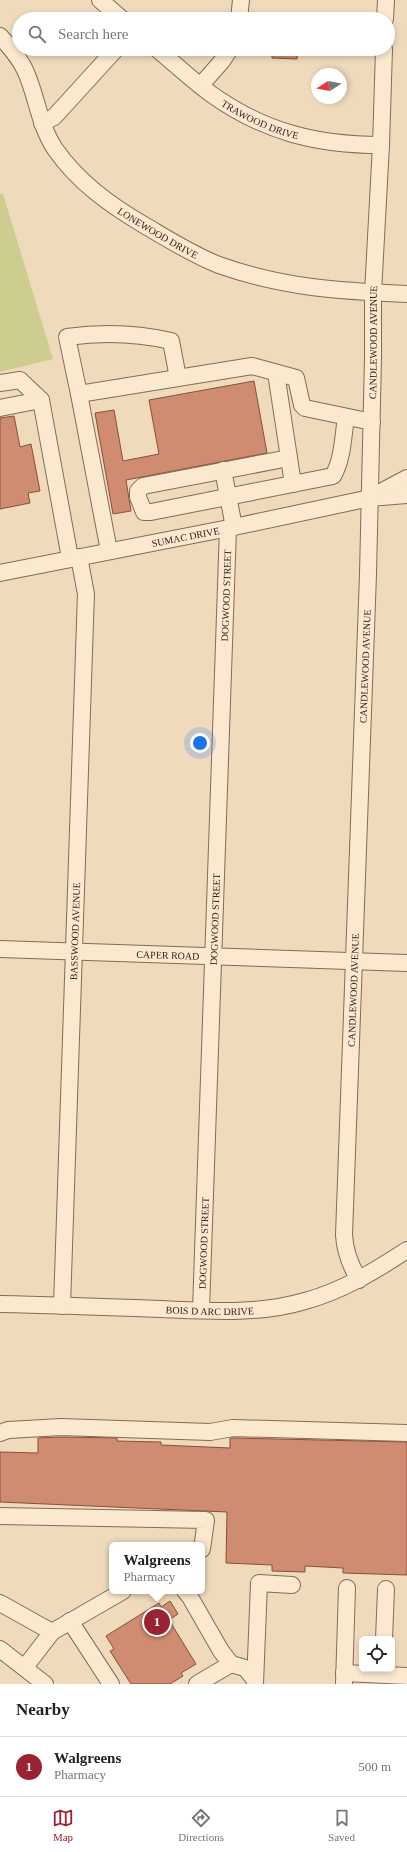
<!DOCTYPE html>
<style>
body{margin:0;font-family:Georgia,serif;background:#f2f2f2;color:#222}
.controls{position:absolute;right:12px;bottom:12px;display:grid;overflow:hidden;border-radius:6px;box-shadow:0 2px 6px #0003}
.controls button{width:36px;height:36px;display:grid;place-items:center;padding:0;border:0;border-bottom:1px solid #e0e0e0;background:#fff;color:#222;font:20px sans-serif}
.compass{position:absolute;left:311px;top:68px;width:36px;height:36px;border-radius:50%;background:#fff;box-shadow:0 2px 6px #0003;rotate:259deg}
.you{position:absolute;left:200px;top:743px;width:14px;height:14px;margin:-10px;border:3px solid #fff;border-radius:50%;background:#1a73e8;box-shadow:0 0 0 6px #1a73e833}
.badge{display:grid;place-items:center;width:26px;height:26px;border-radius:50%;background:#992332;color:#fff;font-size:13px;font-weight:700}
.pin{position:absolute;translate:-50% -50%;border:2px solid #fff;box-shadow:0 1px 4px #0006}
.popup{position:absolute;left:109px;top:1542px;width:96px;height:52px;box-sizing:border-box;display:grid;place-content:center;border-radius:6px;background:#fff;filter:drop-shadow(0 1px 3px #0005);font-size:13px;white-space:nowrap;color:#767676}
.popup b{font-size:15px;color:#222}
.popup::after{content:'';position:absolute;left:50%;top:100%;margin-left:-8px;border:8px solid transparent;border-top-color:#fff}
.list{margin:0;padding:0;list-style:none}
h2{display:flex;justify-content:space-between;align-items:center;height:52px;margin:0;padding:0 16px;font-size:17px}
h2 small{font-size:13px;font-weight:400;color:#767676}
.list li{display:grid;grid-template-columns:26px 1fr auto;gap:12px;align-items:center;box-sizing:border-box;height:60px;padding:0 16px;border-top:1px solid #e0e0e0}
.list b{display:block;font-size:15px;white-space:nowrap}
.list p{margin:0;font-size:13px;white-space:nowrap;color:#767676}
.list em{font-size:13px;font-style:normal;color:#767676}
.icon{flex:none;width:22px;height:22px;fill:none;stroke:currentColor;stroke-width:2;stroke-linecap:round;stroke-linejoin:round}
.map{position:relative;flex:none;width:407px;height:1684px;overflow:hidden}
.search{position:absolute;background:#fff;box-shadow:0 2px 6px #0003;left:12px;right:12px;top:12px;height:44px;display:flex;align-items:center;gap:10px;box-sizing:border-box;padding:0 14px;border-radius:22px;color:#767676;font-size:15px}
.sheet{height:112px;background:#fff}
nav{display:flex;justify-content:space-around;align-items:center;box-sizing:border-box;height:56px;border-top:1px solid #e0e0e0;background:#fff;font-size:11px;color:#767676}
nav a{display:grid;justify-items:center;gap:2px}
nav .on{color:#992332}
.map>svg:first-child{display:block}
.green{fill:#cdcd90}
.building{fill:#cf8c70;stroke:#87503a}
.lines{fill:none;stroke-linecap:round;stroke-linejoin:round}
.minor-casing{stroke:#876a55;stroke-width:18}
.minor{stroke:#fae8cf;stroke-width:16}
.labels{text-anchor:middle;stroke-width:4;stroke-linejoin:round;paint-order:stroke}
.street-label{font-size:10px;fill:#36251b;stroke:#f7e5cc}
</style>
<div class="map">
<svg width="407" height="1684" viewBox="0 0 407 1684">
<rect width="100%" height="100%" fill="#efdabc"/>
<path class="green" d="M0,194h3l50,165 -53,13z"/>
<g class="building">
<path d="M272,49h26l-1,10 -25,-1z"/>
<path d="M254,381l13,72 -141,27 5,31 -18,3 -18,-101 19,-3 9,51 36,-7 -10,-54z"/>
<path d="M14,416l6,31 11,-3 9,47 -12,2 2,10 -30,6v-91z"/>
<path d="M61,1437l56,1v3l44,1v3l69,3v-10h4l173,4v133l-64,-2v-5l-38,-2v6l-33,-1v-6l-46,-2 1,-51 -227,-10v-50l38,1v-15z"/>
<path d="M170,1601l8,13 -9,6 27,44 -15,9 2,3 -13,8h-39l-21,-33 4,-2 -8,-13 53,-33 2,4z"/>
</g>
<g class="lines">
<g class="minor-casing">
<g id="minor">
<path d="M100,0l22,19"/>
<path d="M239,19l2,-19"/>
<path d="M385,19l1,-19"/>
<path id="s1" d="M0,36c9,10 19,21 25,34 12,26 14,55 30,79 23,33 55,56 89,76 24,14 49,30 75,40 64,23 121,26 188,29"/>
<path id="s2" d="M157,49c18,15 35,31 54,45 53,38 106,51 170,51"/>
<path d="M201,85l21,-24 8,-12"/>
<path d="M42,123l12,-6 62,-68"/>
<path d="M276,373l17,111"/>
<path d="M0,383l20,-3 21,20"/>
<path d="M79,394l-12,-57c35,-5 69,-4 104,4l7,37"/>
<path d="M0,408l41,-8 29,158"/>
<path d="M289,458l-146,28 -5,5v6l6,15h7l182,-36c10,-17 10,-40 13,-59"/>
<path d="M223,470l11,57"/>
<path d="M375,495l32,-17"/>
<path d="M109,551l-30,-157 173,-28 44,12 6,27 3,3 67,14"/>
<path id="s3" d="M0,573l234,-46 136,-29 37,-3"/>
<path id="s4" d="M0,949l407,14"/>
<path id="s5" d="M359,1280c-9,-15 -14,-28 -15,-45l24,-661 5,-216v-65l8,-148 3,-96"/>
<path id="s6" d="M0,1304c53,1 107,3 160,5 48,2 98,6 145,-8 37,-10 70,-30 102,-51"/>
<path id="s7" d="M62,1306l23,-684 1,-28 -7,-37"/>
<path id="s8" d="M201,1310l27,-782"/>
<path d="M0,1433l8,-3 53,-3 149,5 23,-4 174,5"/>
<path d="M0,1516l206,4 -4,29"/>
<path d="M185,1591l5,6 31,54 10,13 14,4 10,12"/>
<path d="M0,1603l52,29"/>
<path d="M70,1621l41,63"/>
<path d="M384,1639l2,-50"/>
<path d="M0,1649l45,35"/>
<path d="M25,1667l27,-35 71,-41"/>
<path d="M344,1673l63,3"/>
<path d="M197,1684l34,-20"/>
<path d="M255,1684l4,-101 33,2"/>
<path d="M344,1684l3,-96"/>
</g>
</g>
<use href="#minor" class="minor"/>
</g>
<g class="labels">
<g class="street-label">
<text dy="4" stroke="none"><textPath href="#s2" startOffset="126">TRAWOOD DRIVE</textPath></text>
<text dy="4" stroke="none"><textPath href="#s1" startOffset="261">LONEWOOD DRIVE</textPath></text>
<text dy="4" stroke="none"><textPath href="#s5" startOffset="941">CANDLEWOOD AVENUE</textPath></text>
<text dy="4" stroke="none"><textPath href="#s3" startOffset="189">SUMAC DRIVE</textPath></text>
<text dy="4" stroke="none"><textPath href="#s8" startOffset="715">DOGWOOD STREET</textPath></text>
<text dy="4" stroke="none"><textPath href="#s5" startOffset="617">CANDLEWOOD AVENUE</textPath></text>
<text dy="4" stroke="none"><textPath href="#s8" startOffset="391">DOGWOOD STREET</textPath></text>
<text dy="4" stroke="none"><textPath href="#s7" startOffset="375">BASSWOOD AVENUE</textPath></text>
<text dy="4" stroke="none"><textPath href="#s4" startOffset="168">CAPER ROAD</textPath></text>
<text dy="4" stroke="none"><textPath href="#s5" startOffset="293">CANDLEWOOD AVENUE</textPath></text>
<text dy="4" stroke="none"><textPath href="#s8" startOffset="67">DOGWOOD STREET</textPath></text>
<text dy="4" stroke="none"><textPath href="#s6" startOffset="210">BOIS D ARC DRIVE</textPath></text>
</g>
</g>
</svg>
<div class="controls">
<button><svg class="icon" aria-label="locate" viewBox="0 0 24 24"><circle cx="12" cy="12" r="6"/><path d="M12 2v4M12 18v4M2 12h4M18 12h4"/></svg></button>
</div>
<svg class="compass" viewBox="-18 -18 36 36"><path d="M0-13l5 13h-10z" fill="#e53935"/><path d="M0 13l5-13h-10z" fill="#767676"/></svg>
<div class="you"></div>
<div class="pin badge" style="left:157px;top:1622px">1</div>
<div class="popup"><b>Walgreens</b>Pharmacy</div>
<div class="search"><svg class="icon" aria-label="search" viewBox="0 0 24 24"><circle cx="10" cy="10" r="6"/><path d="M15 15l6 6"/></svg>Search here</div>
</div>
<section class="sheet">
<h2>Nearby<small></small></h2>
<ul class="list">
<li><span class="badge">1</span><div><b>Walgreens</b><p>Pharmacy</p></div><em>500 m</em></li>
</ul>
</section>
<nav>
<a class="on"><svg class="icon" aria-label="map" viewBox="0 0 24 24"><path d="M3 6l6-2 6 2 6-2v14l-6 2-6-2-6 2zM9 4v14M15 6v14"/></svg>Map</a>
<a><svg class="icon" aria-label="directions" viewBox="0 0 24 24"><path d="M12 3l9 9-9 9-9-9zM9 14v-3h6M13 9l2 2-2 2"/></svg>Directions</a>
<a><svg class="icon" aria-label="saved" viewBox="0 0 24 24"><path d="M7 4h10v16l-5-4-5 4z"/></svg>Saved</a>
</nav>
